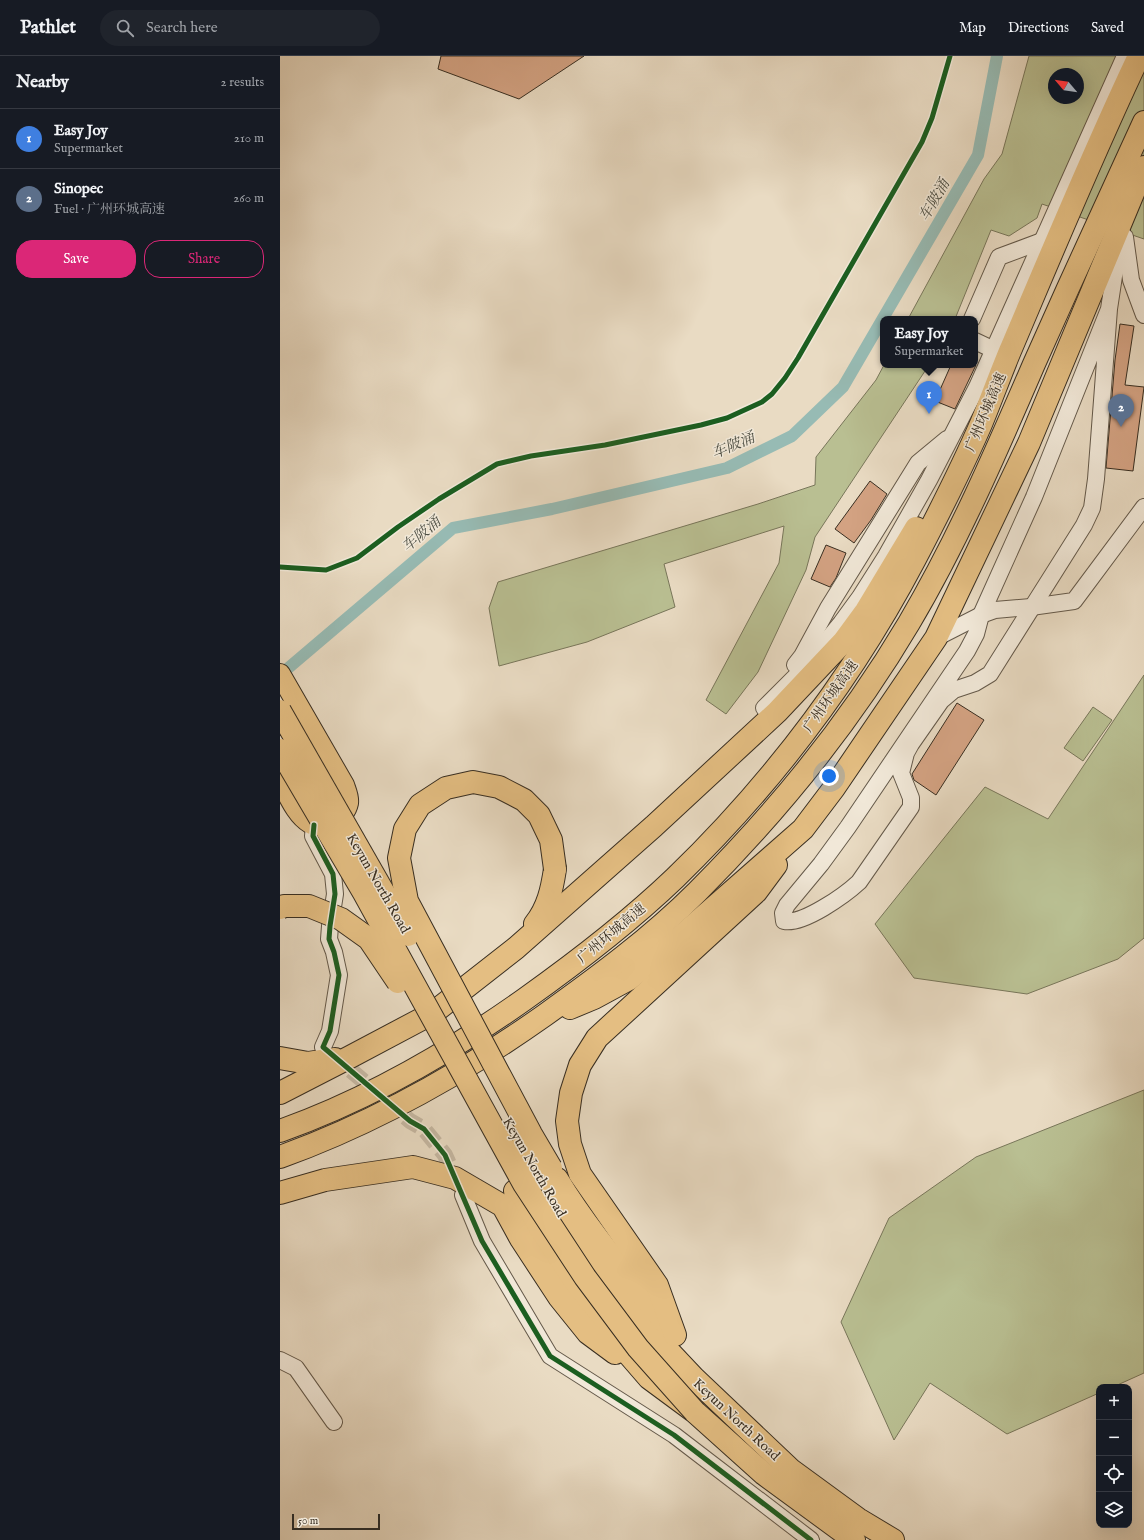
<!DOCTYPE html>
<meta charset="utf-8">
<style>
body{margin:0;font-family:"IM FELL English","Noto Serif SC",serif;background:#20242c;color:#f1f3f6}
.controls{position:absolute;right:12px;bottom:12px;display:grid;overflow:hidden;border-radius:8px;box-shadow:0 4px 16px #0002}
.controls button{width:36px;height:36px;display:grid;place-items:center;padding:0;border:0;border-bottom:1px solid #363941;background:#171b24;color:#f1f3f6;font:20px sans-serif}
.compass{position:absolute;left:768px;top:12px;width:36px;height:36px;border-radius:50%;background:#171b24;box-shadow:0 4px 16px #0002;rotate:299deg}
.scale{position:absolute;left:12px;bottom:10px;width:88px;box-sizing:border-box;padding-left:4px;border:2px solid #382e21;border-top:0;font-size:11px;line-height:14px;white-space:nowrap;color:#382e21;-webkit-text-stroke:3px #f1e8d8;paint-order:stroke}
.you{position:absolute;left:549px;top:720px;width:14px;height:14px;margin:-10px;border:3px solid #fff;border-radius:50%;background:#1a73e8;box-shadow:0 0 0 6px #1a73e833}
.badge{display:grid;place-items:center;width:26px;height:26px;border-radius:50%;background:#db2777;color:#fff;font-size:13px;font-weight:700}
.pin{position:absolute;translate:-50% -33px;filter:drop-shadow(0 1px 2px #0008)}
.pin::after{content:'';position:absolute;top:21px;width:14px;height:12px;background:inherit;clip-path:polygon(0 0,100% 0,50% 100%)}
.popup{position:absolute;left:600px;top:260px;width:98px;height:52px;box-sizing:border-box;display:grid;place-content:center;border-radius:8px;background:#171b24;filter:drop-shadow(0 1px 3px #0005);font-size:13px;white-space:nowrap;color:#9ea1a6}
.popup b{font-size:15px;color:#f1f3f6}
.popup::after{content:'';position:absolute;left:50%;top:100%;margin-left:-8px;border:8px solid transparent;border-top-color:#171b24}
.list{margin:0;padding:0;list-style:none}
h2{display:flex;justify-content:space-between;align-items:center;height:52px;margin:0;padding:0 16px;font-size:17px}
h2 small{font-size:13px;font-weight:400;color:#9ea1a6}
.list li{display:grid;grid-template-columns:26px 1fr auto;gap:12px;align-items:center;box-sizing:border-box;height:60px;padding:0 16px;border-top:1px solid #363941}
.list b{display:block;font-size:15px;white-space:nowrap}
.list p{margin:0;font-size:13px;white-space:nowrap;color:#9ea1a6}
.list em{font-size:13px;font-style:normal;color:#9ea1a6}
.actions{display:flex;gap:8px;padding:12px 16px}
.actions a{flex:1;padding:9px 0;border:1px solid #db2777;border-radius:16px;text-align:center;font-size:14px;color:#db2777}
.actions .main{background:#db2777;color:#fff}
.icon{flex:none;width:22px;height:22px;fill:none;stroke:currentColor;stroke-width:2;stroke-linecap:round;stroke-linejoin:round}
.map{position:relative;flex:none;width:864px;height:1484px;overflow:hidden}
header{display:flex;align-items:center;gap:24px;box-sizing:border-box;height:56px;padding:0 20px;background:#171b24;border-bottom:1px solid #363941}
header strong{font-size:19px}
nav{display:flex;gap:22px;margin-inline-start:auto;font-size:14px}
.search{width:280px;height:36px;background:#20242c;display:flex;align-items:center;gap:10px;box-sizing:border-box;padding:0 14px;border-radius:22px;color:#9ea1a6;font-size:15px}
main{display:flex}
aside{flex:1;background:#171b24}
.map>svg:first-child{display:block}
.green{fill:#b9bf92;stroke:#78765a;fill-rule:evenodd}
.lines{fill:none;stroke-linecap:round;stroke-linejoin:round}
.canal{stroke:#97bbb4;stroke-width:12}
.building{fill:#d3a282;stroke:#382e21}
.minor-tunnel{stroke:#c6b8a3;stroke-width:16;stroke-dasharray:16 8;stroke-linecap:butt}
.minor-casing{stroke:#64594a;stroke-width:18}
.major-casing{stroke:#382e21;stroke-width:22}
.highway-casing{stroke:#382e21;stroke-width:24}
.minor{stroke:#f1e8d8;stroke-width:16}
.major{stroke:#e4be82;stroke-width:20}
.highway{stroke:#e4be82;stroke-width:22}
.highway-bridge-casing{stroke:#382e21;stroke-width:24;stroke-linecap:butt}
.highway-bridge{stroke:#e4be82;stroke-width:22}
.cycleway-casing{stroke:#f1e8d8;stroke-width:8}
.cycleway{stroke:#1b5e20;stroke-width:5}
.labels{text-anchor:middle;stroke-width:3;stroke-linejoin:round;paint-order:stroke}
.street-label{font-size:14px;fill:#382e21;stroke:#f1e8d8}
.water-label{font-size:15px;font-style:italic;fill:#505146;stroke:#f1e8d8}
</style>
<header>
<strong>Pathlet</strong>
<div class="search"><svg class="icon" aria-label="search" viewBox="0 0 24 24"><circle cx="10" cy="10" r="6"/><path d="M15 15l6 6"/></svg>Search here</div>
<nav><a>Map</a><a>Directions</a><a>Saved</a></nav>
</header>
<main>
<aside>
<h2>Nearby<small>2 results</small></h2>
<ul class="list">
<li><span class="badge" style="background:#3f7fe0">1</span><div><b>Easy Joy</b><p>Supermarket</p></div><em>210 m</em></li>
<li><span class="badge" style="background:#5c6f8a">2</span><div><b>Sinopec</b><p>Fuel · 广州环城高速</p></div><em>260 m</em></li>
</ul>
<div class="actions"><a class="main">Save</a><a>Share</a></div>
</aside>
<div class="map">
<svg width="864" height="1484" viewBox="0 0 864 1484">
<rect width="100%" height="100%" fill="#e9dbc3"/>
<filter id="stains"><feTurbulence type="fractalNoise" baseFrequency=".005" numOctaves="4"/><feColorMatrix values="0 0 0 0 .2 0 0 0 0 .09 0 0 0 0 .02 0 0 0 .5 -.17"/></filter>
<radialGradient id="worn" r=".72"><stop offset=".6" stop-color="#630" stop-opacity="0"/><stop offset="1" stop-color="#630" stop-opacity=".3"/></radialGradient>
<g class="green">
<path d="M749,0h115v183l-102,-35 -5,14 -28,18 -18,-6 -36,89h-47l76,-140 18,-25zM774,18h24v24h-24z"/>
<path d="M604,309h45l-114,172 -9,33 -48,102 -32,42 -20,-14 73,-137 5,-37 -120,38 11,43 -88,35 -88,24 -10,-58 9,-26 260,-78 57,-19 1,-28 60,-77z"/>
<path d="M864,619v263l-26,21 -91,35 -113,-16 -39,-54 110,-137 63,32z"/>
<path d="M813,651l19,13 -29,41 -19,-13z"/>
<path d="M864,1034v283l-31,14h-14v6l-92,41 -77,-51 -36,57 -53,-118 48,-104 87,-61z"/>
</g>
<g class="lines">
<path class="canal" d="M0,619l173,-147 99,-19 175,-41 65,-32 51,-49 135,-232 19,-99"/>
</g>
<g class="building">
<path d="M161,0h143l-65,43 -81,-30z"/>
<path d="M840,268l14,2 -9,59 19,2 -11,84 -27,-3 9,-108z"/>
<path d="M671,309h25l-21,44 -20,-8z"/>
<path d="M590,425l17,13 -16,26 -17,23 -19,-14z"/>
<path d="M546,489l20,8 -10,25 -6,9 -19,-8z"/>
<path d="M677,647l27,17 -48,75 -22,-15 -2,-6z"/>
</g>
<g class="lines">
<path class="minor-tunnel" d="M53,999l77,66 14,8 21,26 13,29"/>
<g class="minor-casing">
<g id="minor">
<path d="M845,181l6,43 13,35"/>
<path d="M829,253l-13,170 -4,29 -8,17 -94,149 -15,9 -21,7 -13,11 -30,43 -5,9 -5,20 10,25v9l-52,75c-14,13 -56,43 -75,39l-1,-8 4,-8 34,-41 27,-37 119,-176 9,-17 5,-19 53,-118 75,-188 10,-66"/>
<path d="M692,263l27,-62 43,-16"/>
<path d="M695,285l19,9"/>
<path d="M656,582l45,-23 14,-5 36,-3 43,-6 70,-94"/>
<path d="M515,609l7,-9 26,-48 90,-145 29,-24"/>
<path d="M484,652l41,-41 36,-44 19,-26 26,-41 43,-76 48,-93 148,-331"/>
<path d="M34,769l-1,11 20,38 2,20 -5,32 -1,13 5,13 5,23 -9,56 -7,16"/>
<path d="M183,1139l19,46 68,115 124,79 137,105"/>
<path d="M0,1304l16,8 38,54"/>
</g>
</g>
<g class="major-casing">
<path id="major" d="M0,618l64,111c2,6 5,12 4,18 -3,15 -24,28 -38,20 -14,-8 -22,-29 -30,-43"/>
</g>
<g class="highway-casing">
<g id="highway">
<path d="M255,868c13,-16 17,-35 20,-55"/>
<path d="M290,952l24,-10 35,-19 58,-48 116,-102 31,-41 102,-150 93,-195 115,-276"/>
<path d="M0,1002l28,5 27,-4"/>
<path d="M0,1037l70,-36 83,-44 83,-65 138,-122 123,-114 67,-71 22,-30 50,-83"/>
<path d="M0,1075c87,-31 169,-78 245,-132 52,-37 104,-77 150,-121 96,-93 178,-201 240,-319 23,-44 46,-89 66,-135 10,-24 19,-49 29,-73 42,-99 83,-198 129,-295"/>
<path d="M0,1101c94,-34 183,-84 265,-142 53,-38 106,-77 152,-123 81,-81 154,-171 212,-269 49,-83 87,-171 125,-259 36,-81 73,-162 110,-242"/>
<path d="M258,1121l33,52 58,80 65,69 97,92 67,49 35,21"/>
<path d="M277,1123c30,50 70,96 107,142"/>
<path d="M235,1135l32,59 25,39 77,89 46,34 69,62 90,66"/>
<path d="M0,1137l45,-13 88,-13 42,11 48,28 18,33 38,58 29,36 27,20"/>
<path d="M395,1279l-18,-50 -77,-111 -10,-30 -3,-23 4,-28 9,-28 17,-27 159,-146 20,-27"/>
</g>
</g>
<use href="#minor" class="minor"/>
<use href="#major" class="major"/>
<use href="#highway" class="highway"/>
<g class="highway-bridge-casing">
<g id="highway-bridge">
<path d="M0,655l128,224"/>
<path d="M0,694l84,143 160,291 61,93 53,71 57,64"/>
<path d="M0,852l4,-2h25l32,13 28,20 29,43"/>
<path d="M242,1090l16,31"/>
<path d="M271,1112l-20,-34 -124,-233 -8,-43 6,-29 15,-24 26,-17 27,-6 26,5 25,13 15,15 12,25 4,29"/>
</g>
</g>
<use href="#highway-bridge" class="highway-bridge"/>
<g class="cycleway-casing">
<g id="cycleway">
<path d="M0,511l46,3 31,-12 41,-31 41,-28 58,-35 34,-8 74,-11 96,-20 26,-7 35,-16 10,-8 13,-16 13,-20 124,-216 10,-24 18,-62"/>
<path d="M34,769l-1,11 20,38 2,20 -5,32 -1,13 5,13 5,23 -9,56 -7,16 87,74 14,8 21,26 37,86 68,115 124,79 137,105"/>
</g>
</g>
<use href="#cycleway" class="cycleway"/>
</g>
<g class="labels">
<g class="street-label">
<text transform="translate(705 356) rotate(-67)" y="5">广州环城高速</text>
<text transform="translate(550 640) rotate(-55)" y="5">广州环城高速</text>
<text transform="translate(99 827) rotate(60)" y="5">Keyun North Road</text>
<text transform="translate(331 877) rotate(-40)" y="5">广州环城高速</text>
<text transform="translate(255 1111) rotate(60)" y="5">Keyun North Road</text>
<text transform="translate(457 1363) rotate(43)" y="5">Keyun North Road</text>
</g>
<g class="water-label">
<text transform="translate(654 144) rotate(-60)" y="5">车陂涌</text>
<text transform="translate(453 389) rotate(-23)" y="5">车陂涌</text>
<text transform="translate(141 478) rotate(-40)" y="5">车陂涌</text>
</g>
</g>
<rect width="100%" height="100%" filter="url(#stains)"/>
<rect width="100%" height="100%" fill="url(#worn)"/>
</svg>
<div class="controls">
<button>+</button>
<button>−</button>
<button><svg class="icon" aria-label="locate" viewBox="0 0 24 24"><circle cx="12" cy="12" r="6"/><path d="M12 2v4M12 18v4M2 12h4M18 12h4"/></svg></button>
<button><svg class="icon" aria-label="layers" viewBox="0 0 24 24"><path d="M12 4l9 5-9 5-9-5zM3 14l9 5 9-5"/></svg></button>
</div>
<svg class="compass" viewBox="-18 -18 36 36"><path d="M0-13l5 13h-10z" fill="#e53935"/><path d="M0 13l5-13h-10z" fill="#9ea1a6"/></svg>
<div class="scale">50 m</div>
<div class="you"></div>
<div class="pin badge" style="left:649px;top:358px;background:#3f7fe0">1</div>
<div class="popup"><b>Easy Joy</b>Supermarket</div>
<div class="pin badge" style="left:841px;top:371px;background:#5c6f8a">2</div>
</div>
</main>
